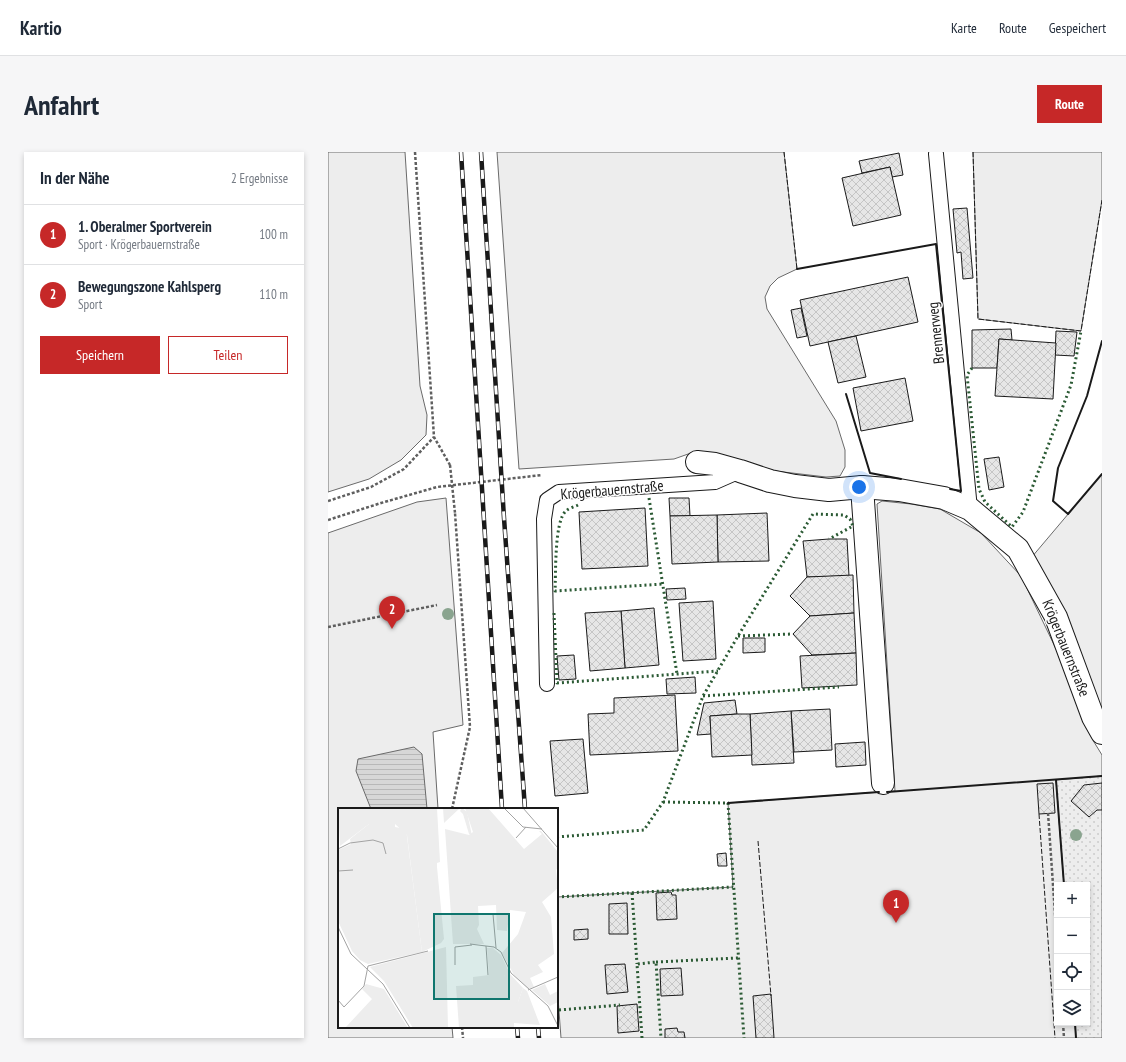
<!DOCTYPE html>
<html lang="de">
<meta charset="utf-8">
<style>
body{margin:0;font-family:"PT Sans Narrow",sans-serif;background:#f6f6f7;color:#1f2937}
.controls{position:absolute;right:12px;bottom:12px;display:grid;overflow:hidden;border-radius:0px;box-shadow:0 2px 6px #0003}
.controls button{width:36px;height:36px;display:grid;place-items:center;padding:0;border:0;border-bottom:1px solid #e0e1e3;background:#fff;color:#1f2937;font:20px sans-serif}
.you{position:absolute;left:531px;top:335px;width:14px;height:14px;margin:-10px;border:3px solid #fff;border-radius:50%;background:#1a73e8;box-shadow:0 0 0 6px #1a73e833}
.badge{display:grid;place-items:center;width:26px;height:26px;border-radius:50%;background:#c62828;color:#fff;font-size:13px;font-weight:700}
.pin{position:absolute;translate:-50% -33px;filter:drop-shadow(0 1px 2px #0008)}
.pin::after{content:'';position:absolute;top:21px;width:14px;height:12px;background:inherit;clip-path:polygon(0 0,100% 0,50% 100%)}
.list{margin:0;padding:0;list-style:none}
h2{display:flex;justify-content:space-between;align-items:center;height:52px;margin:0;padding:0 16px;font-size:17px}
h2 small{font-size:13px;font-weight:400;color:#747a83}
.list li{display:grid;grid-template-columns:26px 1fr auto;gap:12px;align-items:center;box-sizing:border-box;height:60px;padding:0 16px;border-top:1px solid #e0e1e3}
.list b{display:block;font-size:15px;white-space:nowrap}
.list p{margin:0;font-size:13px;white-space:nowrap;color:#747a83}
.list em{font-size:13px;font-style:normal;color:#747a83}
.actions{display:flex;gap:8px;padding:12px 16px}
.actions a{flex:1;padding:9px 0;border:1px solid #c62828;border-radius:0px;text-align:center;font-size:14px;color:#c62828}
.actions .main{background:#c62828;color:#fff}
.icon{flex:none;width:22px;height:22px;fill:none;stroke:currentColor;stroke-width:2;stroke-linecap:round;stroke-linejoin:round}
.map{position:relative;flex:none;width:774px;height:886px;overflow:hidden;border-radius:0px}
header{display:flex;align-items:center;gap:24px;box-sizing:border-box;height:56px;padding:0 20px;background:#fff;border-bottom:1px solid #e0e1e3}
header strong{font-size:19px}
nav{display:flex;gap:22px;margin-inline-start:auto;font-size:14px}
.intro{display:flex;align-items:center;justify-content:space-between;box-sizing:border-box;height:96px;padding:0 24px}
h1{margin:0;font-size:28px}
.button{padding:10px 18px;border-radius:0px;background:#c62828;color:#fff;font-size:14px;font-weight:700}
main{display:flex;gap:24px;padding:0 24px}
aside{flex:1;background:#fff;border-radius:0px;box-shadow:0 2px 6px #0003}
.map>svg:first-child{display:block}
.built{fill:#ededed;stroke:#6a6a6a}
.park{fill:url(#park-dots);stroke:#6a6a6a}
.water{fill:url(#water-rules);stroke:#6a6a6a}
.building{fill:url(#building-cross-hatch);stroke:#1a1a1a}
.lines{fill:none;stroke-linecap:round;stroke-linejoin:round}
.lane-casing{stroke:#1a1a1a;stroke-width:16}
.street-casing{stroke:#1a1a1a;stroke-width:24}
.path{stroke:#5f5f5f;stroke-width:2.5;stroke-dasharray:3 2;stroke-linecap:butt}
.lane{stroke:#fff;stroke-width:14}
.street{stroke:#fff;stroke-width:22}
.rail-casing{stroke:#1a1a1a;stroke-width:4.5}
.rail{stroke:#fff;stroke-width:3;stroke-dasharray:9;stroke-linecap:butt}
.path-bridge{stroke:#5f5f5f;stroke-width:2.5;stroke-dasharray:3 2;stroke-linecap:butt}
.hedge{stroke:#2b5a34;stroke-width:3;stroke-dasharray:2 3;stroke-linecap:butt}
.fence{stroke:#1a1a1a;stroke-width:1;stroke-dasharray:5 2;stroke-linecap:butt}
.wall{stroke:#1a1a1a;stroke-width:2}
.tree{fill:#8aa48f}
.labels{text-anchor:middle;stroke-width:3;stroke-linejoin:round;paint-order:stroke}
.street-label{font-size:15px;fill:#1a1a1a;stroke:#fff}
.inset-road{fill:none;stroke:#a3a3a3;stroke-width:1}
.view{fill:#0f766e;fill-opacity:0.15;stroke:#0f766e;stroke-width:2}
.inset-edge{fill:none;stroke:#1a1a1a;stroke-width:2}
</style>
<header>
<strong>Kartio</strong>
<nav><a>Karte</a><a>Route</a><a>Gespeichert</a></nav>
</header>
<div class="intro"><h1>Anfahrt</h1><a class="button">Route</a></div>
<main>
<aside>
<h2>In der Nähe<small>2 Ergebnisse</small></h2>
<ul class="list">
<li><span class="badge">1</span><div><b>1. Oberalmer Sportverein</b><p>Sport · Krögerbauernstraße</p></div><em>100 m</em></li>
<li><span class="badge">2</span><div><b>Bewegungszone Kahlsperg</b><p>Sport</p></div><em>110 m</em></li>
</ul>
<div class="actions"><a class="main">Speichern</a><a>Teilen</a></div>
</aside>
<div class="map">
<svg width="774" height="886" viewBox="0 0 774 886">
<defs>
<pattern id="park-dots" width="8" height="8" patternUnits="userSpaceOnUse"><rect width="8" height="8" fill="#ededed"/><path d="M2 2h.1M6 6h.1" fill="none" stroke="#cbcbcb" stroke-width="1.8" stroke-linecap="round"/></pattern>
<pattern id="water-rules" width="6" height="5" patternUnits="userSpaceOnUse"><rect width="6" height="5" fill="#d7d7d7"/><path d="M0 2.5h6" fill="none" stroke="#b8b8b8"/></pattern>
<pattern id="building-cross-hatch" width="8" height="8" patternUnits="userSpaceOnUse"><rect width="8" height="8" fill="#e6e6e6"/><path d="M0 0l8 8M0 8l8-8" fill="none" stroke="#c5c5c5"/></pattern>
</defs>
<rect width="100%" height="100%" fill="#fff"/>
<g class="built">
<path d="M0,0h77l15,234 7,29 -1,20 -25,25 -32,19 -41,13z"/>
<path d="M169,0h287l13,117 -19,9 -8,8 -5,11 2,12 69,112 9,29v17l-5,9 -14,1 -51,-6 -51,-15 -33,-3 -17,6 -155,10z"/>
<path d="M645,0h129v48l-21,131 -103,-12z"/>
<path d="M774,322v239l-71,-155z"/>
<path d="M118,346l17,227 -30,7 5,77h-99v218h113l1,11h-125v-505l89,-31z"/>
<path d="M554,349l29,3 29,5 41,24 40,43 36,75 37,91 8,13v21l-46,4 8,105h-7v138h18l1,15h-515l-4,-54v-87l176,-10 -5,-84 167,-12 -18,-287z"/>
</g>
<path class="park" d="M774,624v262h-26l-1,-15h12v-138h-23l-8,-105z"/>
<path class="water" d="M86,595l8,7 5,55h-56l-15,-38 2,-12z"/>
<g class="building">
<path d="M571,1l4,22 -11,2 -2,-10 -28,6 -3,-12z"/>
<path d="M562,15l11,48 -48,11 -11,-48z"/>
<path d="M639,56l6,70 -10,1 -2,-27 -4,1 -4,-44z"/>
<path d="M580,125l10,45 -108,24 -10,-46z"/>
<path d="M473,156l6,28 -10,2 -6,-28z"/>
<path d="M683,177l1,11 -13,-1 -2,29h-25v-38z"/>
<path d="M728,179l21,1 -3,24 -19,-1z"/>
<path d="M528,184l10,41 -28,6 -10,-41z"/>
<path d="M671,187l57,4 -3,56 -58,-3z"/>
<path d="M577,226l8,43 -52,10 -8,-43z"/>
<path d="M671,305l5,30 -15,3 -5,-31z"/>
<path d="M341,346h20l1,18h-20z"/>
<path d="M317,356l3,58 -66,3 -3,-57z"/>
<path d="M439,361l2,48 -51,1 -1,-47z"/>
<path d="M389,363l1,47 -46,2 -2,-48z"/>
<path d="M501,387h18l2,37 -42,1 -4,-36z"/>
<path d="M525,423l1,38 -44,3 -20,-20 17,-19z"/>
<path d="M357,436l1,11 -19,1 -1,-11z"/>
<path d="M385,449l3,58 -33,2 -4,-58z"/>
<path d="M326,456l5,57 -34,3 -4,-57z"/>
<path d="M293,459l4,57 -35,3 -5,-58z"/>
<path d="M526,461l2,40 -44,2 -19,-21 17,-18z"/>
<path d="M415,486h22v14l-22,1z"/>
<path d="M528,501l1,32 -55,3 -2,-32z"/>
<path d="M246,503l2,24 -17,1 -2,-24z"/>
<path d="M367,525l1,16 -29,1 -1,-15z"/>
<path d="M347,543l3,56 -88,4 -2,-41 26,-1v-15z"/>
<path d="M407,548l2,14 -27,2 1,18 -14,1 7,-32z"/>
<path d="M502,557l2,41 -38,2 -3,-41z"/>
<path d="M463,559l3,52 -42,2 -2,-51z"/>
<path d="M409,562h13l2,41 -40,2 -2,-41z"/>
<path d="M255,587l5,54 -33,3 -5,-55z"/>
<path d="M537,590l1,23 -30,2 -1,-23z"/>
<path d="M725,631l2,30 -16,1 -2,-30z"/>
<path d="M774,631v27h-5l-8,7 -18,-16 13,-16z"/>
<path d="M398,701l1,13h-9l-1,-12z"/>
<path d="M343,740l1,3h4l1,24 -20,1 -1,-27z"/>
<path d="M299,751l1,31h-19v-30z"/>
<path d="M260,777v10l-14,1v-10z"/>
<path d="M297,812l3,28 -21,2 -2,-29z"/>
<path d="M353,816l2,27 -22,1 -1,-27z"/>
<path d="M443,842l3,44h-18l-3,-42z"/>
<path d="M309,852l2,27 -21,2 -1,-27z"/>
<path d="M349,876l1,4h6l1,6h-20v-9z"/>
</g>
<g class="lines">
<g class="lane-casing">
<g id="lane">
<path d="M608,2l34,355"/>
<path d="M219,532l-3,-165 3,-19 12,-8 156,-10 25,-11"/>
</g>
</g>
<g class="street-casing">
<g id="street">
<path d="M369,310l18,2 25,7 30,10 25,5 34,4 33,-3 37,3 45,8 26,11 48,40 38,68 37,100 9,16"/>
<path d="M534,335l21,296"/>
</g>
</g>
<g class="path">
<path d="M87,0l19,285 16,28"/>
<path d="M0,349l43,-14 33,-18 30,-32"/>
<path d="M0,368l53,-17 56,-16 105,-12"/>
<path d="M0,475l109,-22"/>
<path d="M124,657l18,-82 -15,-214"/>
<path d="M720,661l9,129"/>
<path d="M735,871l1,15"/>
<path d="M134,875l1,11"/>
</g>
<use href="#lane" class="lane"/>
<use href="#street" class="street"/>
<g class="rail-casing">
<g id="rail">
<path d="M133,0l41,657"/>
<path d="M153,0l23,366 21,291"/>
<path d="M189,875l1,11"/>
<path d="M210,875l1,11"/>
</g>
</g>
<use href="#rail" class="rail"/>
<path class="path-bridge" d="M122,313l5,48"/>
<g class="hedge">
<path d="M644,216l-5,7 12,114 6,13 27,25 11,-15 48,-127 10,-54"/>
<path d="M321,346l28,176"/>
<path d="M250,353c-4,2 -9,3 -12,6 -12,10 -10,64 -11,80l108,-7"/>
<path d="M226,461l3,70 161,-12"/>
<path d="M410,484l55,-2"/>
<path d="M375,544l136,-9"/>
<path d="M335,650l65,1 16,235"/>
<path d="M229,685l87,-7 19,-28 40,-106 35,-60 75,-122 31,1 6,4 3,7 -24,13"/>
<path d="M304,741l5,71"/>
<path d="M229,745l176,-10"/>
<path d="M328,810l82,-4"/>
<path d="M231,858l61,-5"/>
<path d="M314,886l-5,-74 19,-2 5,76"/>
</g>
<g class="fence">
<path d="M456,0l13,117"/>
<path d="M645,0l5,167 103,12 21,-131"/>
<path d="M711,662l16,224"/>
<path d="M430,689l13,155"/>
</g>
<g class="wall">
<path d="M469,117l139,-25 25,247 -11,-2"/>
<path d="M774,189l-15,55 -29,72 -5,33 15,13 34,-40"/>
<path d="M518,242l24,79 31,6"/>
<path d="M728,628l8,105"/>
<path d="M559,640l215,-16"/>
<path d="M400,651l151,-11"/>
<path d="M747,871l1,15"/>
</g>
</g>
<g class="tree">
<circle cx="120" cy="462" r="6"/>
<circle cx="748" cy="683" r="6"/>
</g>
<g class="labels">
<g class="street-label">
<text transform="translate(608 181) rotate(-96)" y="5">Brennerweg</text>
<text transform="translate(284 338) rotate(-5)" y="5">Krögerbauernstraße</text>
<text transform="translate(738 496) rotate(68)" y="5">Krögerbauernstraße</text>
</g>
</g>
<g transform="translate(10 656)">
<rect width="220" height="220" fill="#fff"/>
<path d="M0,0h99l3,54 -3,1v4l7,72 -3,4 -19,9 -15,-117 -12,-11h-26l-29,22zM105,0h17l-16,15zM127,0h23l36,41 18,-15 -3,-3h2l17,21v16l-2,2 2,18 -16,14 9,15 3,37 -16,11 5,7 -13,6 4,9 -6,2 -14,-14 -12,-22 16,-19 8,-22 -16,-2 -3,21 -10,-1 -1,-25 -18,1 1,19 -2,4 7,15h-31l-8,-115 24,6 4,-3zM108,139l2,81h-35l-29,-47 -14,-14zM149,140h6l8,7 9,19 -6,1 14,27 5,-14 4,3 13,34 -26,-2v5h-55l-3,-42 17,-1v-8l16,-2zM28,176l18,5 24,39h-63l27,-29 -10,-10zM207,176l5,11 8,-4v11l-8,4 -18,-16z" fill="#ededed"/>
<path d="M124,0l5,4 5,24 -3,-2 -6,-20 -3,-3zM160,23l2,2 -10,8 3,5 -3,3 -4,-11z" fill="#ededed"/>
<path d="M31,16h26v3l11,2 16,123 -54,12 -8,-4 -8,-9 -14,-30v-71l13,-6 -1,-5zM166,166h6l13,14 -5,14 -11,2z" fill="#ededed"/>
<path class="inset-road" d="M166,0l19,19 19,2M185,0l35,40M178,30l10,-11M0,41l12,-6 23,-3 10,3 3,11M0,63l15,-1M155,106l3,34M0,119l13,27 32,30 27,44M132,136l24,3 7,5 10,21 37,33 10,20M148,138l2,29M117,157v-18l17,-2M190,182l30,-13M0,192l6,7 20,-21 4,-20 60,-15"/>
<path class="view" d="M96,106h75v85h-75z"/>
<rect width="220" height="220" class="inset-edge"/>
</g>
</svg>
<div class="controls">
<button>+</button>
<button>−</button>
<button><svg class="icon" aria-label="locate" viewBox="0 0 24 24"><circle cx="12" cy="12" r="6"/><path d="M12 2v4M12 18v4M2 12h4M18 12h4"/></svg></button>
<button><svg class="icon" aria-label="layers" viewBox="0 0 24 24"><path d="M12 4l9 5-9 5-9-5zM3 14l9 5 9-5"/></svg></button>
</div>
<div class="you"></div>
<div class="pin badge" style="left:568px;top:771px">1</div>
<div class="pin badge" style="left:64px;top:477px">2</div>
</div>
</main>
